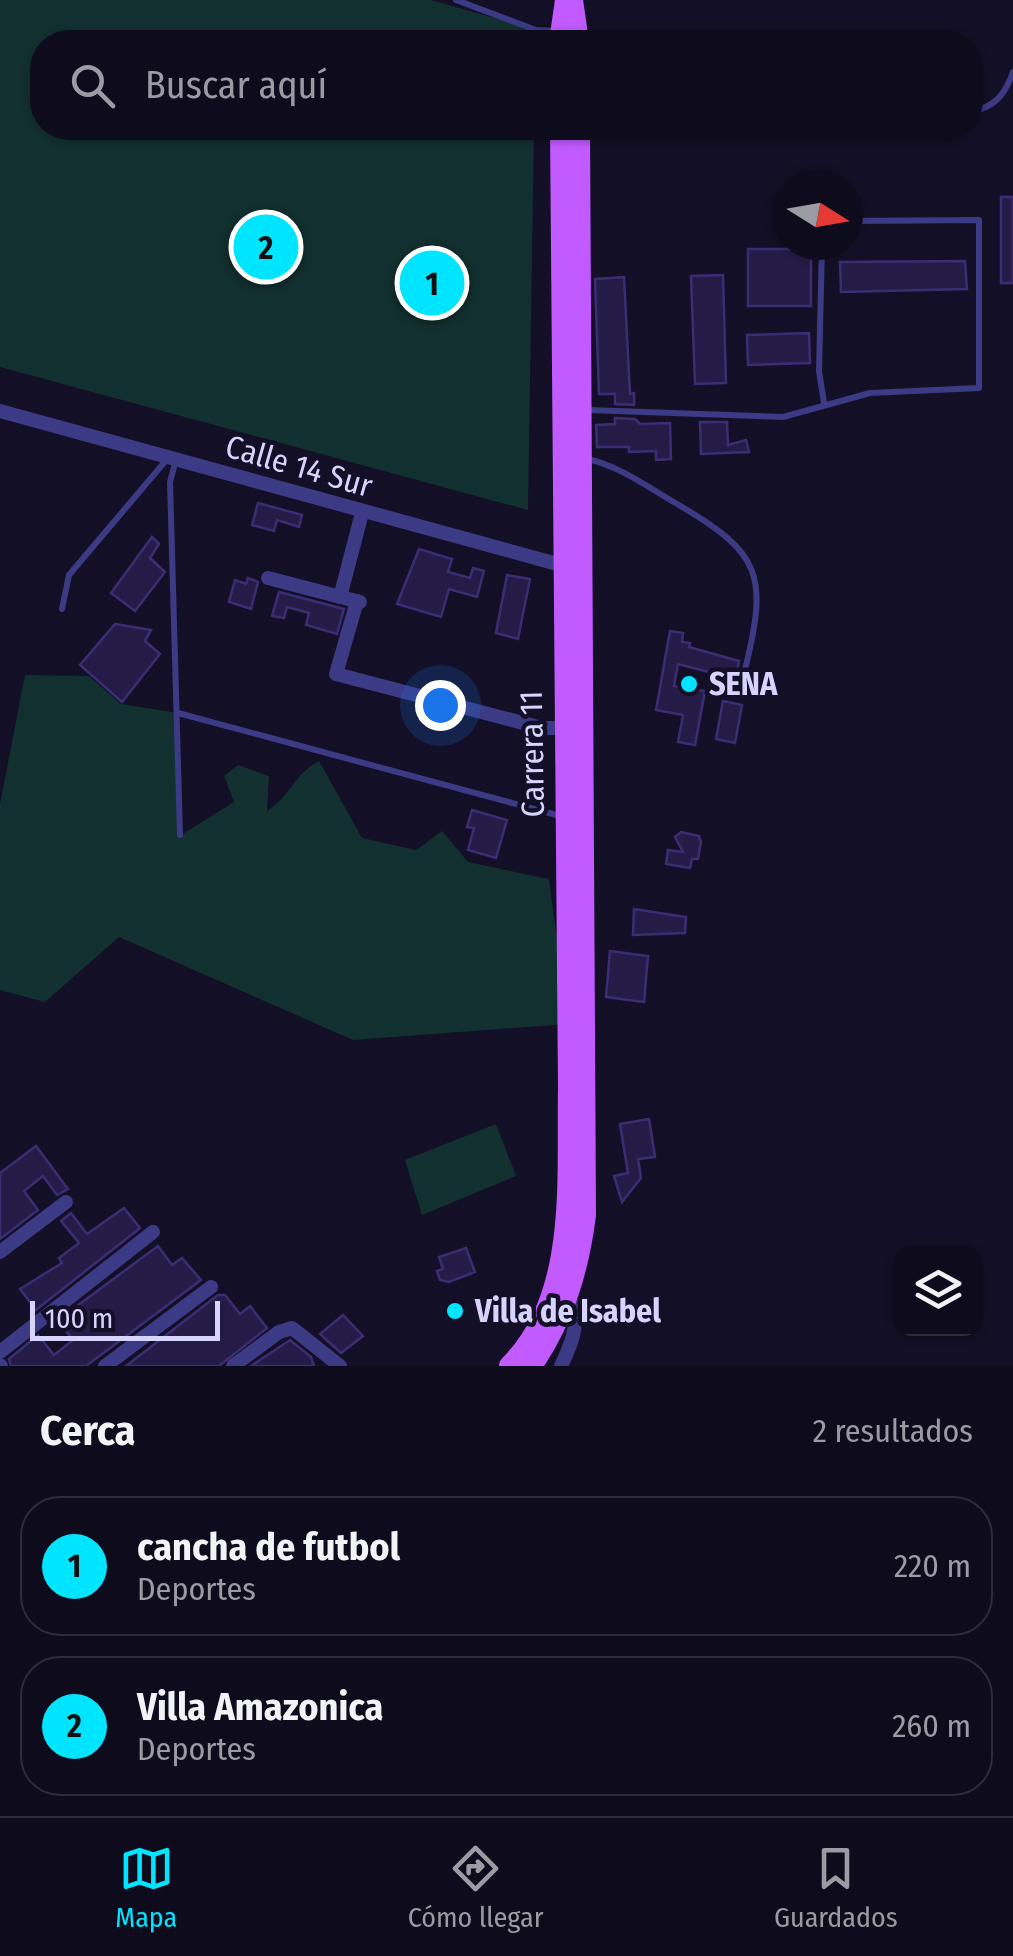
<!DOCTYPE html>
<html lang="es">
<meta charset="utf-8">
<style>
body{margin:0;font-family:"Fira Sans Condensed",sans-serif;background:#1c1929;color:#f1f3f6}
.controls{position:absolute;right:30px;bottom:30px;display:grid;overflow:hidden;border-radius:20px;box-shadow:0 2px 8px #0004}
.controls button{width:90px;height:90px;display:grid;place-items:center;padding:0;border:0;border-bottom:2px solid #2e2b3b;background:#0e0b1c;color:#f1f3f6;font:50px sans-serif}
.compass{position:absolute;left:773px;top:170px;width:90px;height:90px;border-radius:50%;background:#0e0b1c;box-shadow:0 2px 8px #0004;rotate:101deg}
.scale{position:absolute;left:30px;bottom:25px;width:190px;box-sizing:border-box;padding-left:10px;border:5px solid #d9d4ff;border-top:0;font-size:28px;line-height:35px;white-space:nowrap;color:#d9d4ff;-webkit-text-stroke:8px #130f26;paint-order:stroke}
.you{position:absolute;left:440px;top:705px;width:35px;height:35px;margin:-25px;border:8px solid #fff;border-radius:50%;background:#1a73e8;box-shadow:0 0 0 15px #1a73e833}
.badge{display:grid;place-items:center;width:65px;height:65px;border-radius:50%;background:#00e5ff;color:#111;font-size:32px;font-weight:700}
.pin{position:absolute;translate:-50% -50%;border:5px solid #fff;box-shadow:0 2px 10px #0006}
.list{margin:0;padding:0;list-style:none}
h2{display:flex;justify-content:space-between;align-items:center;height:130px;margin:0;padding:0 40px;font-size:42px}
h2 small{font-size:32px;font-weight:400;color:#9b9ba3}
.list li{display:grid;grid-template-columns:65px 1fr auto;gap:30px;align-items:center;box-sizing:border-box;height:140px;margin:0 20px 20px;padding:0 20px;border:2px solid #2e2b3b;border-radius:40px}
.list b{display:block;font-size:38px;white-space:nowrap}
.list p{margin:0;font-size:32px;white-space:nowrap;color:#9b9ba3}
.list em{font-size:32px;font-style:normal;color:#9b9ba3}
.icon{flex:none;width:55px;height:55px;fill:none;stroke:currentColor;stroke-width:2;stroke-linecap:round;stroke-linejoin:round}
.map{position:relative;flex:none;width:1013px;height:1366px;overflow:hidden}
.search{position:absolute;background:#0e0b1c;box-shadow:0 2px 8px #0004;left:30px;right:30px;top:30px;height:110px;display:flex;align-items:center;gap:25px;box-sizing:border-box;padding:0 35px;border-radius:40px;color:#9b9ba3;font-size:38px}
.sheet{height:450px;background:#0e0b1c}
nav{display:flex;justify-content:space-around;align-items:center;box-sizing:border-box;height:140px;border-top:2px solid #2e2b3b;background:#0e0b1c;font-size:28px;color:#9b9ba3}
nav a{display:grid;justify-items:center;gap:5px}
nav .on{color:#00e5ff}
.map>svg:first-child{display:block}
.green{fill:#12302f}
.building{fill:#241b47;stroke:#3b2d73;stroke-width:2.5}
.lines{fill:none;stroke-linecap:round;stroke-linejoin:round}
.service{stroke:#3d3a85;stroke-width:6}
.minor{stroke:#3d3a85;stroke-width:14}
.primary{stroke:#c25bff;stroke-width:22}
.poi-dot{fill:#00e5ff;stroke:#130f26;stroke-width:4}
.labels{text-anchor:middle;stroke-width:9;stroke-linejoin:round;paint-order:stroke}
.street-label{font-size:32px;fill:#d9d4ff;stroke:#130f26}
.poi-label{font-size:32px;font-weight:bold;fill:#d9d4ff;stroke:#130f26;text-anchor:start}
</style>
<div class="map">
<svg width="1013" height="1366" viewBox="0 0 1013 1366">
<rect width="100%" height="100%" fill="#130f26"/>
<g class="green">
<path d="M0,0h431l105,30v12h-494v86h492l-6,382 -528,-143z"/>
<path d="M25,675l64,1 32,28 57,9 3,122 53,-33 -10,-26 14,-11 31,11 -2,35c23,-14 27,-37 52,-50l43,77 54,12 26,-19 26,31 81,17 19,145 -215,16 -234,-103 -74,65 -45,-12v-186z"/>
<path d="M496,1124l20,52 -94,39 -17,-55z"/>
</g>
<g class="building">
<rect x="1001" y="197" width="12" height="86"/>
<rect x="748" y="249" width="63" height="57"/>
<path d="M965,261l2,28 -126,3 -1,-30z"/>
<path d="M723,275l3,108 -31,1 -4,-108z"/>
<path d="M624,277l6,117 4,-1v12l-19,-1v-10h-16l-4,-115z"/>
<path d="M809,333l1,30 -62,2 -1,-30z"/>
<path d="M615,418l20,1 5,5 30,-1 1,36 -15,1v-9l-27,1v-5h-32l-1,-22 19,-1z"/>
<path d="M700,422h27l1,23 18,-5 3,12 -48,2z"/>
<path d="M258,503l44,12 -3,12 -22,-7 -3,11 -22,-6z"/>
<path d="M152,537l7,7 -9,14 15,14 -30,39 -24,-18z"/>
<path d="M419,549l33,10 -4,13 22,6 3,-10 11,3 -7,26 -28,-8 -8,28 -44,-13z"/>
<path d="M507,575l23,4 -12,60 -22,-6z"/>
<path d="M248,578l10,4 -7,27 -22,-7 6,-22 11,4z"/>
<path d="M279,592l65,17 -7,25 -31,-9 3,-12 -22,-6 -3,11 -12,-2z"/>
<path d="M115,624l36,6 -6,11 15,13 -38,48 -42,-37z"/>
<path d="M670,631l13,2 -1,9 8,1 -1,4 50,14 -2,12 -8,-1 -1,5 -50,-13 -4,22 31,5 -10,54 -17,-3 5,-27 -27,-5z"/>
<path d="M723,701l19,4 -7,38 -19,-4z"/>
<path d="M472,810l35,10 -11,38 -28,-8 6,-22 -7,-1z"/>
<path d="M681,832l18,4 2,6 -3,17h-6l-2,9 -24,-4 2,-14 15,2 -8,-15z"/>
<path d="M634,909l52,8 -1,16 -52,2z"/>
<path d="M610,951l38,5 -4,46 -38,-5z"/>
<path d="M649,1119l6,38 -17,2 3,19 -19,24 -8,-26 14,-3 -8,-49z"/>
<path d="M36,1146l32,43 -11,6 -14,-19 -19,15 14,19 -38,29v-66z"/>
<path d="M124,1208l16,20 -104,82 -16,-21 42,-26 -3,-5 20,-15 -18,-22 10,-8 16,21z"/>
<path d="M158,1246l14,19 10,-7 19,22 -115,86h-75l-2,-7 29,-24 16,20 19,-15 -15,-20z"/>
<path d="M466,1248l9,24 -26,10 -9,-2 -3,-9 6,-2 -4,-12z"/>
<path d="M218,1295h7l15,19 10,-8 17,22 -48,38h-93z"/>
<path d="M343,1315l20,21 -22,17 -21,-19z"/>
<path d="M290,1340l21,17 3,9h-63z"/>
</g>
<g class="lines">
<g class="service">
<path d="M456,0l80,30 18,1"/>
<path d="M970,112c25,-5 35,-17 43,-40"/>
<path d="M822,245l-3,126 5,32"/>
<path d="M588,410l195,7 87,-24 109,-5v-168l-131,1"/>
<path d="M588,459c30,7 57,26 84,42 92,53 97,73 71,177"/>
<path d="M176,460l-6,22 10,353"/>
<path d="M62,609l7,-34 99,-117"/>
<path d="M178,713l386,104"/>
</g>
<g class="minor">
<path d="M0,411l572,157"/>
<path d="M268,578l92,24"/>
<path d="M340,597l22,-84"/>
<path d="M357,601l-21,73 206,54h22"/>
<path d="M0,1252l66,-50"/>
<path d="M0,1352l153,-120"/>
<path d="M0,1365l1,1"/>
<path d="M105,1366l106,-79"/>
<path d="M233,1366l46,-34 13,-4 48,38"/>
<path d="M561,1366c13,-27 19,-44 9,-73"/>
</g>
<g class="primary">
<path d="M572,0l6,42"/>
<path d="M560,42l6,-42"/>
<path d="M510,1366c70,-70 57,-188 59,-278l-8,-960"/>
<path d="M531,1366c32,-47 47,-95 54,-151l-6,-1087"/>
</g>
</g>
<g class="poi-dot">
<circle cx="689" cy="684" r="10"/>
<circle cx="455" cy="1311" r="10"/>
</g>
<g class="labels">
<g class="street-label">
<text transform="translate(299 466) rotate(16)" y="11">Calle 14 Sur</text>
<text transform="translate(532 754) rotate(-91)" y="11">Carrera 11</text>
</g>
<g class="poi-label">
<text x="709" y="695">SENA</text>
<text x="475" y="1322">Villa de Isabel</text>
</g>
</g>
</svg>
<div class="controls">
<button><svg class="icon" aria-label="layers" viewBox="0 0 24 24"><path d="M12 4l9 5-9 5-9-5zM3 14l9 5 9-5"/></svg></button>
</div>
<svg class="compass" viewBox="-18 -18 36 36"><path d="M0-13l5 13h-10z" fill="#e53935"/><path d="M0 13l5-13h-10z" fill="#9b9ba3"/></svg>
<div class="scale">100 m</div>
<div class="you"></div>
<div class="pin badge" style="left:432px;top:283px">1</div>
<div class="pin badge" style="left:266px;top:247px">2</div>
<div class="search"><svg class="icon" aria-label="search" viewBox="0 0 24 24"><circle cx="10" cy="10" r="6"/><path d="M15 15l6 6"/></svg>Buscar aquí</div>
</div>
<section class="sheet">
<h2>Cerca<small>2 resultados</small></h2>
<ul class="list">
<li><span class="badge">1</span><div><b>cancha de futbol</b><p>Deportes</p></div><em>220 m</em></li>
<li><span class="badge">2</span><div><b>Villa Amazonica</b><p>Deportes</p></div><em>260 m</em></li>
</ul>
</section>
<nav>
<a class="on"><svg class="icon" aria-label="map" viewBox="0 0 24 24"><path d="M3 6l6-2 6 2 6-2v14l-6 2-6-2-6 2zM9 4v14M15 6v14"/></svg>Mapa</a>
<a><svg class="icon" aria-label="directions" viewBox="0 0 24 24"><path d="M12 3l9 9-9 9-9-9zM9 14v-3h6M13 9l2 2-2 2"/></svg>Cómo llegar</a>
<a><svg class="icon" aria-label="saved" viewBox="0 0 24 24"><path d="M7 4h10v16l-5-4-5 4z"/></svg>Guardados</a>
</nav>
